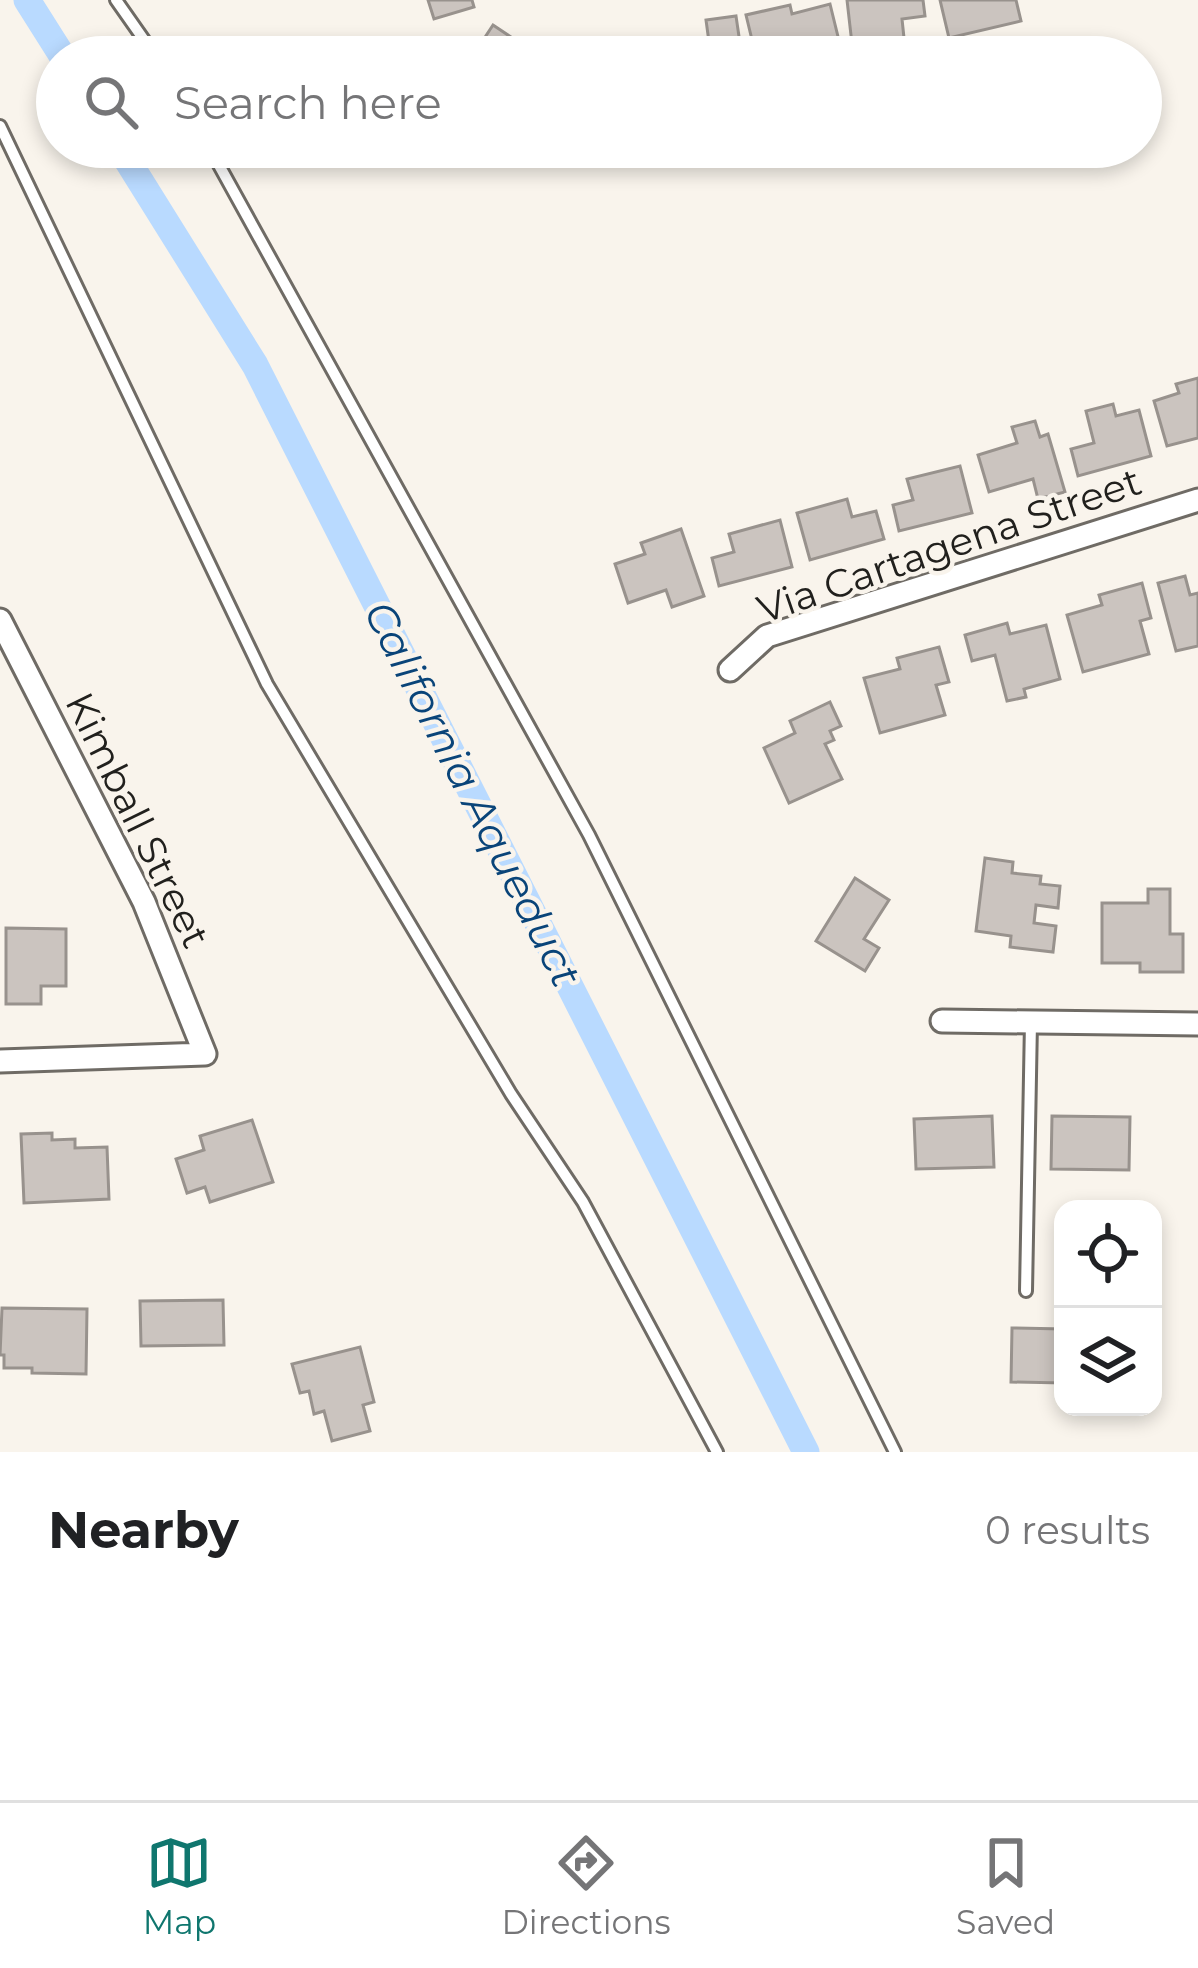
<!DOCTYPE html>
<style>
body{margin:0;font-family:Montserrat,sans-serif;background:#f2f2f2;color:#202124}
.controls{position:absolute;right:36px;bottom:36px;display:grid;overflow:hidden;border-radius:24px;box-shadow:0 6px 18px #0003}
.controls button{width:108px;height:108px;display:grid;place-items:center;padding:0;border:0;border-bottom:3px solid #e0e0e0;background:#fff;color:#202124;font:60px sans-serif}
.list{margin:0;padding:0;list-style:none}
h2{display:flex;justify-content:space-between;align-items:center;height:156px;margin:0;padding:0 48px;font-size:51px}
h2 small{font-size:39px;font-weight:400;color:#757577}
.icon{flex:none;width:66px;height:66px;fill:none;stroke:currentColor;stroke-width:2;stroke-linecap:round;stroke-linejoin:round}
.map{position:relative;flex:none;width:1198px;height:1452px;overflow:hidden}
.search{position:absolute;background:#fff;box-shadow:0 6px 18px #0003;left:36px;right:36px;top:36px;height:132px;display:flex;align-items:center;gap:30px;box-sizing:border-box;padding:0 42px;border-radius:66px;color:#757577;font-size:45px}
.sheet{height:348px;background:#fff}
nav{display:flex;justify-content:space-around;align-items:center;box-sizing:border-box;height:168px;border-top:3px solid #e0e0e0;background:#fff;font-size:33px;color:#757577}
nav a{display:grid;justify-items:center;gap:6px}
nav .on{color:#0f766e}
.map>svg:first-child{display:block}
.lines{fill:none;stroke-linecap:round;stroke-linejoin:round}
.canal{stroke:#b9daff;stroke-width:27}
.building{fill:#cbc4bf;stroke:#98928d;stroke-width:3}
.lane-casing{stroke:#6f6b65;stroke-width:16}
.street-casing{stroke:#6f6b65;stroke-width:27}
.lane{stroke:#fff;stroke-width:10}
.street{stroke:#fff;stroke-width:21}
.labels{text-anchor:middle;stroke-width:9;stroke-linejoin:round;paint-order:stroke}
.street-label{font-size:39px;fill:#21201d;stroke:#f9f4ec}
.water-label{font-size:42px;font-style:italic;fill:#094479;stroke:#f9f4ec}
</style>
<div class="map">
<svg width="1198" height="1452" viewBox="0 0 1198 1452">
<rect width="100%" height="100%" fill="#f9f4ec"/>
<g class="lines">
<g class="canal">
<path d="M27,0l36,57"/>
<path d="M119,147l136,218 551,1087"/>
</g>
</g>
<g class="building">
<path d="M428,0h44l2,7 -40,12z"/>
<path d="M847,0h76l2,16 -23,3 2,19 -52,6z"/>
<path d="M940,0h76l5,21 -72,17z"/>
<path d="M830,4l13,53h-60l-5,-19 -25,6 -7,-29 44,-10 2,9z"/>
<path d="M736,16l6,41h-73l-2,-8 42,-7 -3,-22z"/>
<path d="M493,25l48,32h-69z"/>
<path d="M1198,378v60l-31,8 -13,-45 25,-8 -3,-9z"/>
<path d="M1113,404l3,12 23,-6 12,46 -73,20 -7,-27 23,-6 -8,-32z"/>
<path d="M1035,421l5,16 8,-3 17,58 -27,7 -5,-20 -44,13 -11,-37 39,-12 -5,-16z"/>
<path d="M960,466l12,47 -73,18 -6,-26 20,-5 -6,-21z"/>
<path d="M847,499l5,18 24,-6 8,28 -74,21 -13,-47z"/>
<path d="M780,520l12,47 -73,19 -7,-28 22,-6 -5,-18z"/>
<path d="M681,529l23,67 -32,11 -6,-17 -38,13 -13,-39 30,-10 -4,-11z"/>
<path d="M1185,576l5,19 8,-2v53l-22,5 -18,-68z"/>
<path d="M1142,583l9,35 -11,3 9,33 -66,18 -16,-57 35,-10 -3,-10z"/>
<path d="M1007,623l3,11 36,-9 14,54 -36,10 2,8 -19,4 -12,-46 -23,6 -7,-26z"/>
<path d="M939,647l10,35 -13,3 9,30 -65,18 -16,-55 36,-9 -3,-11z"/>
<path d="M830,702l11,24 -11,5 4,9 -9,4 17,35 -53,24 -25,-55 31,-15 -5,-12z"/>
<path d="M985,858l28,4 -1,11 29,3 -1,8 20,2 -2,22 -22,-3 -2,18 22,3 -3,26 -43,-5 1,-11 -35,-5z"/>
<path d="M855,878l34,22 -25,39 15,9 -14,23 -49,-30z"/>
<path d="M1148,889h22v45h13v38h-43v-9h-38v-60h46z"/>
<path d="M6,928l60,1v57h-25v18h-35z"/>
<path d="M992,1116l2,51 -78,2 -2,-50z"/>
<path d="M1052,1116l78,1 -1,53 -78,-1z"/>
<path d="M252,1120l21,62 -63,20 -5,-15 -18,6 -11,-34 28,-9 -4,-14z"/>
<path d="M52,1133v7l23,-1v9l32,-1 2,52 -85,4 -3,-69z"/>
<path d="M223,1300l1,45 -83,1 -1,-45z"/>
<path d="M2,1308l85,1 -1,65 -54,-1v-5h-28v-13h-4z"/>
<path d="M1012,1328l51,1v54l-52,-1z"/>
<path d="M360,1347l14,55 -11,3 7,26 -38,10 -8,-30 -10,3 -5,-23 -9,2 -8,-29z"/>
</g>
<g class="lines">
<g class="lane-casing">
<g id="lane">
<path d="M116,0l40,57"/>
<path d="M0,126l267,558 244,410 72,108 134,250"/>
<path d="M209,147l380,688 306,617"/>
<path d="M1026,1291l5,-269"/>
</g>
</g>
<g class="street-casing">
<g id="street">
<path d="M0,620l144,282 61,152 -205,7"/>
<path d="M730,670l37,-34 431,-136"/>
<path d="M942,1021l256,3"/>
</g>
</g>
<use href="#lane" class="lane"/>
<use href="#street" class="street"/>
</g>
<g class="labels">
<g class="street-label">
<text transform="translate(949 545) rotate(-19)" y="14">Via Cartagena Street</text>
<text transform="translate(138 820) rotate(64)" y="14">Kimball Street</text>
</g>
<g class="water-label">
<text transform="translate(473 794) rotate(63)" y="15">California Aqueduct</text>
</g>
</g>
</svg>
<div class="controls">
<button><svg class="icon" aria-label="locate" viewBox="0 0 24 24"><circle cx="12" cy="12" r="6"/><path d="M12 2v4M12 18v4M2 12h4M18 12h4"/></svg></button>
<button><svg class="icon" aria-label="layers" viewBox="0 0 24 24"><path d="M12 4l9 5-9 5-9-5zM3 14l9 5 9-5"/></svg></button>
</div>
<div class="search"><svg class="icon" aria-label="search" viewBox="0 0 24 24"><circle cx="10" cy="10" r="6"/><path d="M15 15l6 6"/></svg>Search here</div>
</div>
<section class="sheet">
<h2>Nearby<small>0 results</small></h2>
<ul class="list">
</ul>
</section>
<nav>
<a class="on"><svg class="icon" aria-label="map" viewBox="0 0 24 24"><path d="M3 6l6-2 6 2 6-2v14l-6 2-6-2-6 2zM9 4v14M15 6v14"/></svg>Map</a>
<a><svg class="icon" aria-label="directions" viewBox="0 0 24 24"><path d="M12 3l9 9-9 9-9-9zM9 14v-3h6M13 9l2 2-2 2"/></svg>Directions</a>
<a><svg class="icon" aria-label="saved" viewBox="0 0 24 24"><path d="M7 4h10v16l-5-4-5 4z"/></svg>Saved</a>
</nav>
